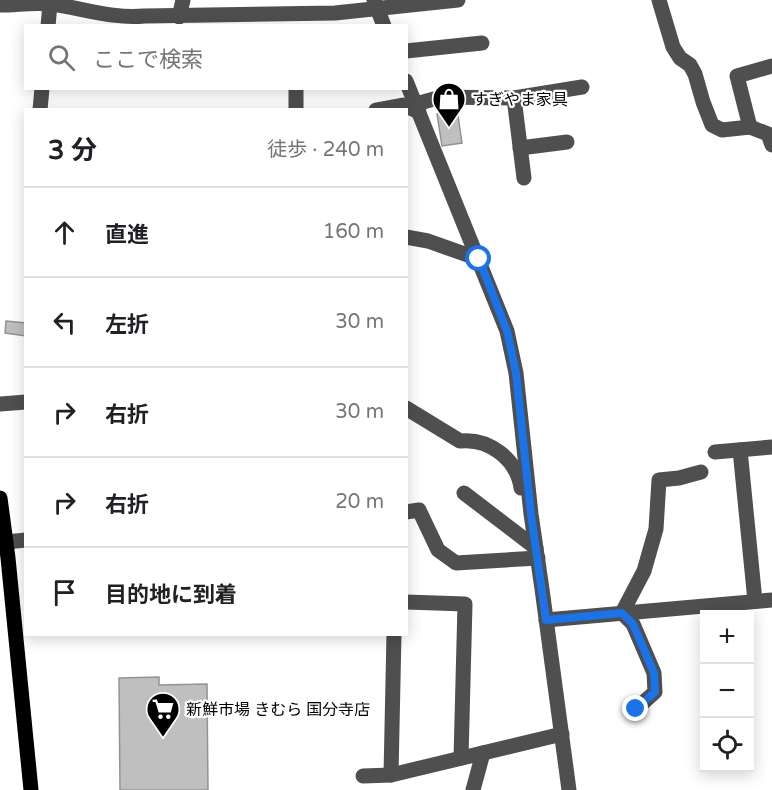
<!DOCTYPE html>
<html lang="ja">
<meta charset="utf-8">
<style>
body{margin:0;font-family:"Varela Round","Noto Sans JP",sans-serif;background:#f2f2f2;color:#202124}
.controls{position:absolute;right:18px;bottom:18px;display:grid;overflow:hidden;border-radius:0px;box-shadow:0 3px 15px #0003}
.controls button{width:54px;height:54px;display:grid;place-items:center;padding:0;border:0;border-bottom:2px solid #e0e0e0;background:#fff;color:#202124;font:30px sans-serif}
.stop{position:absolute;width:18px;height:18px;margin:-14px;border:4px solid #1a73e8;border-radius:50%;background:#fff}
.stop.end{background:#1a73e8;border-color:#fff;box-shadow:0 2px 6px #0008}
.list{margin:0;padding:0;list-style:none}
h2{display:flex;justify-content:space-between;align-items:center;height:78px;margin:0;padding:0 24px;font-size:26px}
h2 small{font-size:20px;font-weight:400;color:#757577}
.list li{display:grid;grid-template-columns:39px 1fr auto;gap:18px;align-items:center;box-sizing:border-box;height:90px;padding:0 24px;border-top:2px solid #e0e0e0}
.list b{display:block;font-size:22px;white-space:nowrap}
.list em{font-size:20px;font-style:normal;color:#757577}
.icon{flex:none;width:33px;height:33px;fill:none;stroke:currentColor;stroke-width:2;stroke-linecap:round;stroke-linejoin:round}
.map{position:relative;flex:none;width:772px;height:790px;overflow:hidden}
.search{position:absolute;background:#fff;box-shadow:0 3px 15px #0003;left:24px;top:24px;width:384px;height:66px;display:flex;align-items:center;gap:15px;box-sizing:border-box;padding:0 21px;border-radius:0px;color:#757577;font-size:22px}
.panel{position:absolute;background:#fff;box-shadow:0 3px 15px #0003;left:24px;top:108px;width:384px;height:528px;border-radius:0px}
.map>svg:first-child{display:block}
.building{fill:#bfbfbf;stroke:#939393;stroke-width:1.5}
.lines{fill:none;stroke-linecap:round;stroke-linejoin:round}
.minor{stroke:#4f4f4f;stroke-width:15}
.major{stroke:#000;stroke-width:15}
.route{stroke:#1a73e8;stroke-width:8}
.labels{text-anchor:middle;stroke-width:4.5;stroke-linejoin:round;paint-order:stroke}
.poi-label{font-size:16px;fill:#000;stroke:#fff;text-anchor:start}
</style>
<div class="map">
<svg width="772" height="790" viewBox="0 0 772 790">
<rect width="100%" height="100%" fill="#fff"/>
<g class="building">
<path d="M457,109l5,34 -20,3 -5,-32z"/>
<path d="M6,321l20,2v13l-21,-3z"/>
<path d="M159,677v8l48,-1 1,106h-88l-1,-112z"/>
</g>
<g class="lines">
<g class="minor">
<path d="M374,0l10,26"/>
<path d="M659,0l14,47 7,11 10,7 5,9 8,28 9,23 10,5 28,-3 18,7 4,11"/>
<path d="M0,5c17,0 34,-3 51,-1 31,4 62,15 93,12l191,-3 123,-13"/>
<path d="M179,17l4,-17"/>
<path d="M48,26l2,-22"/>
<path d="M406,51l76,-8"/>
<path d="M406,81l101,250 9,42 15,141 11,75 27,201"/>
<path d="M296,88v22"/>
<path d="M514,98l10,80"/>
<path d="M416,104l25,-7 73,1 68,-11"/>
<path d="M40,110l2,-22"/>
<path d="M376,110l27,-5 16,7"/>
<path d="M750,127l-13,-51 35,-10"/>
<path d="M520,148l47,-6"/>
<path d="M406,237l22,4 51,18"/>
<path d="M0,404l26,-2"/>
<path d="M406,408l54,33c29,-3 57,18 61,47"/>
<path d="M740,450l15,151"/>
<path d="M715,452l57,-5"/>
<path d="M464,493l72,55"/>
<path d="M406,512l13,-2 19,40 18,13 82,-5"/>
<path d="M0,542h6l20,-2"/>
<path d="M406,602l59,2 -4,154"/>
<path d="M546,620l226,-20"/>
<path d="M636,709l19,-17 -1,-19 -21,-49 -11,-11 22,-42 12,-42 3,-49 20,-2 22,-6"/>
<path d="M391,775l3,-141"/>
<path d="M363,776l28,-1 171,-41"/>
<path d="M473,790l10,-37"/>
</g>
<path class="major" d="M0,498l8,60 23,232"/>
</g>
<g class="lines">
<path class="route" d="M479,259l28,72 9,42 15,141 15,106 76,-7 11,11 21,49 1,19 -19,17"/>
</g>
<defs>
<g id="shop-pin" transform="scale(1.725)"><path d="M0 17L-7.5 6A9.5 9.5 0 1 1 7.5 6Z" fill="#000" stroke="#fff"/><path d="M-5-2.5h2.3a2.7 3.5 0 0 1 5.4 0H5L5.5 6h-11ZM-1.5-2.5h3a1.5 2.3 0 0 0-3 0Z" fill="#fff"/></g>
<g id="supermarket-pin" transform="scale(1.725)"><path d="M0 17L-7.5 6A9.5 9.5 0 1 1 7.5 6Z" fill="#000" stroke="#fff"/><path d="M-6-5.5h2.5l.6 2H6L4.5 2H-2.5L-4.4-4H-6ZM-1.5 3.2a1.3 1.3 0 1 0 .1 0ZM3 3.2a1.3 1.3 0 1 0 .1 0Z" fill="#fff"/></g>
</defs>
<g fill-rule="evenodd">
<use href="#shop-pin" x="449" y="99"/>
<use href="#supermarket-pin" x="163" y="709"/>
</g>
<g class="labels">
<g class="poi-label">
<text x="472" y="105">すぎやま家具</text>
<text x="186" y="715">新鮮市場 きむら 国分寺店</text>
</g>
</g>
</svg>
<div class="controls">
<button>+</button>
<button>−</button>
<button><svg class="icon" aria-label="locate" viewBox="0 0 24 24"><circle cx="12" cy="12" r="6"/><path d="M12 2v4M12 18v4M2 12h4M18 12h4"/></svg></button>
</div>
<div class="stop" style="left:479px;top:259px"></div>
<div class="stop end" style="left:636px;top:709px"></div>
<div class="search"><svg class="icon" aria-label="search" viewBox="0 0 24 24"><circle cx="10" cy="10" r="6"/><path d="M15 15l6 6"/></svg>ここで検索</div>
<section class="panel">
<h2>3 分<small>徒歩 · 240 m</small></h2>
<ul class="list">
<li><svg class="icon" aria-label="ahead" viewBox="0 0 24 24"><path d="M12 20V5M6 11l6-6 6 6"/></svg><div><b>直進</b></div><em>160 m</em></li>
<li><svg class="icon" aria-label="left" viewBox="0 0 24 24"><path d="M17 20v-9H6M10 6l-5 5 5 5"/></svg><div><b>左折</b></div><em>30 m</em></li>
<li><svg class="icon" aria-label="right" viewBox="0 0 24 24"><path d="M7 20v-9h11M14 6l5 5-5 5"/></svg><div><b>右折</b></div><em>30 m</em></li>
<li><svg class="icon" aria-label="right" viewBox="0 0 24 24"><path d="M7 20v-9h11M14 6l5 5-5 5"/></svg><div><b>右折</b></div><em>20 m</em></li>
<li><svg class="icon" aria-label="arrive" viewBox="0 0 24 24"><path d="M6 21V4h12l-3 4 3 4H6"/></svg><div><b>目的地に到着</b></div></li>
</ul>
</section>
</div>
